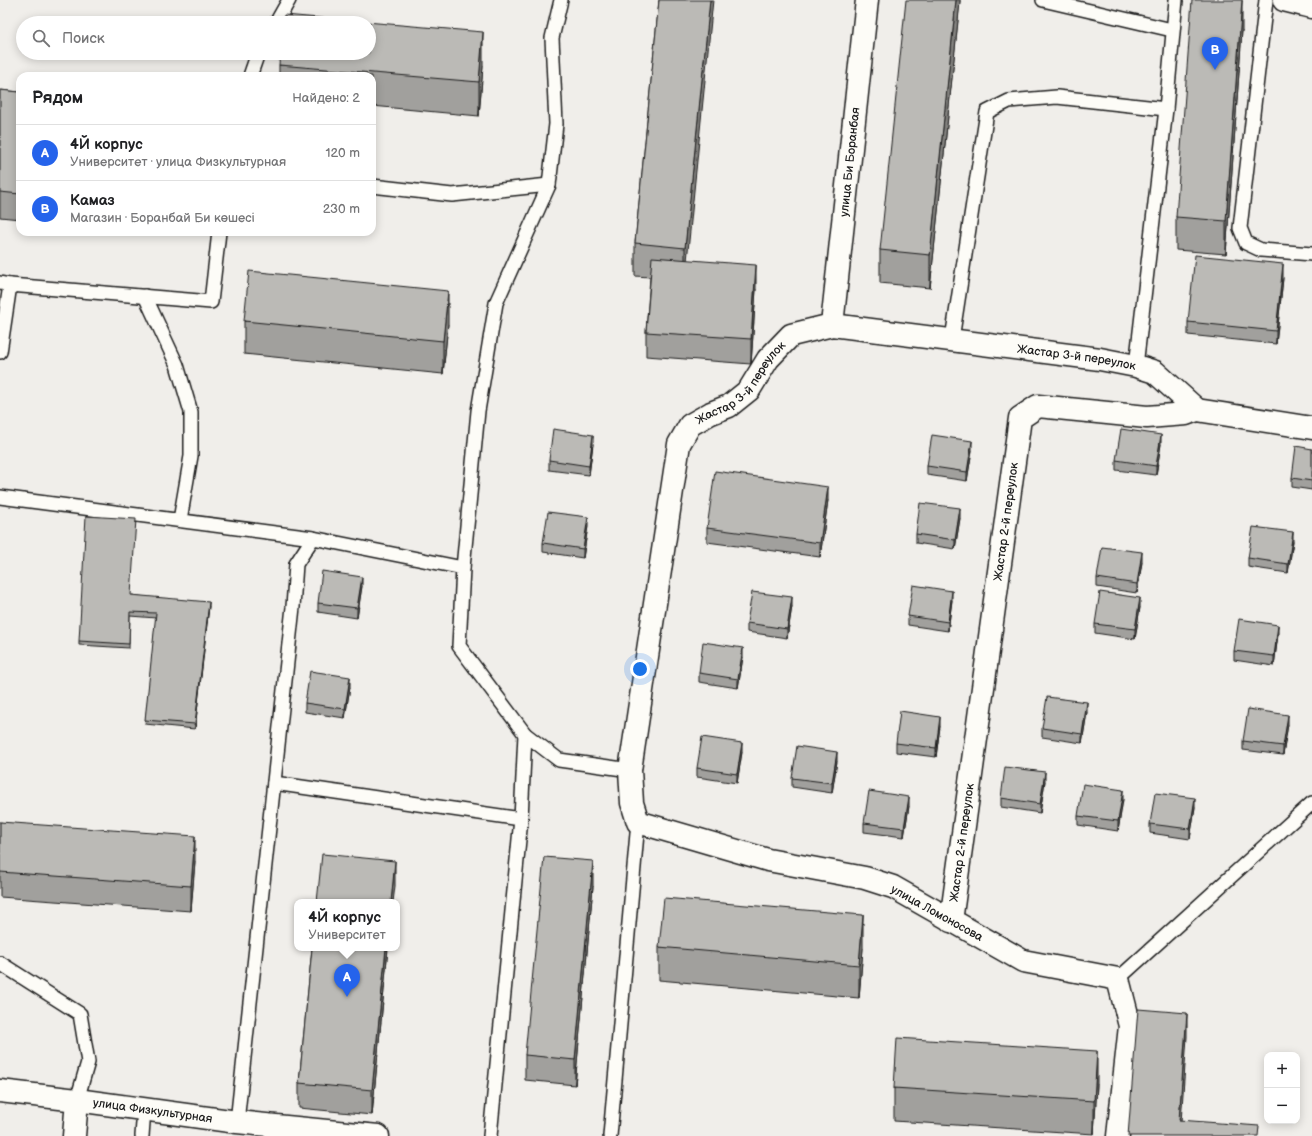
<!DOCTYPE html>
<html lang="ru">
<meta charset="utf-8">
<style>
body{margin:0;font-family:"Balsamiq Sans",sans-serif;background:#f6f6f6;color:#202124}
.controls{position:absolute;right:12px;bottom:12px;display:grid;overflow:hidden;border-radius:8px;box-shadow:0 2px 10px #0003}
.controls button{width:36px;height:36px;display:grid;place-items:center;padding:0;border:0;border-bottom:1px solid #e0e0e0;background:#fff;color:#202124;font:20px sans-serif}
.you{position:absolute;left:640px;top:669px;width:14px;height:14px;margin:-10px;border:3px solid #fff;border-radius:50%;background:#1a73e8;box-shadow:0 0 0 6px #1a73e833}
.badge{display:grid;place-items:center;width:26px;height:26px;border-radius:50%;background:#2563eb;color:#fff;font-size:13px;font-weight:700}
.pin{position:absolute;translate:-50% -33px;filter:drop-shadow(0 1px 2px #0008)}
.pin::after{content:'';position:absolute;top:21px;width:14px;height:12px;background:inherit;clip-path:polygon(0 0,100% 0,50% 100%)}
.popup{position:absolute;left:294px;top:899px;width:106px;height:52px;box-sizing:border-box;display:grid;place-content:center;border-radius:8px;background:#fff;filter:drop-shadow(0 1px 3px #0005);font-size:13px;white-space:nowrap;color:#757577}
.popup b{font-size:15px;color:#202124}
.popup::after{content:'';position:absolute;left:50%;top:100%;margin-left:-8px;border:8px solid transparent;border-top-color:#fff}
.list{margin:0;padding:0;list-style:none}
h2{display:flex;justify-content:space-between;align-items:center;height:52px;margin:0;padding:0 16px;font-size:17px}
h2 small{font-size:13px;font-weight:400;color:#757577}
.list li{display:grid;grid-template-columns:26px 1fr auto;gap:12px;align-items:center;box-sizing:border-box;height:56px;padding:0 16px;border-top:1px solid #e0e0e0}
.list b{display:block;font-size:15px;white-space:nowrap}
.list p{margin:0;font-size:13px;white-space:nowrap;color:#757577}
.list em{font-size:13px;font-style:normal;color:#757577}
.icon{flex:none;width:22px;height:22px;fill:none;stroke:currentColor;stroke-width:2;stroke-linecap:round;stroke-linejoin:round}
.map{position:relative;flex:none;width:1312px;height:1136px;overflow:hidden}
.search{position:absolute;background:#fff;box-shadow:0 2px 10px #0003;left:16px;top:16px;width:360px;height:44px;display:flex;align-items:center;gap:10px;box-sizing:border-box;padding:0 14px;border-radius:22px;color:#757577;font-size:15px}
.panel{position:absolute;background:#fff;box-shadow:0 2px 10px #0003;left:16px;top:72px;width:360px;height:164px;border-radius:12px}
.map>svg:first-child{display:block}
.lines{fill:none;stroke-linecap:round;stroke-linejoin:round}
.service-casing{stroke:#1c1c1c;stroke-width:16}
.minor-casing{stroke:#1c1c1c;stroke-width:25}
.secondary-casing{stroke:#1c1c1c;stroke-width:25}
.service{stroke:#fdfcf7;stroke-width:13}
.minor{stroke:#fdfcf7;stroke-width:22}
.secondary{stroke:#fdfcf7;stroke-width:22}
.wall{fill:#a1a09d;stroke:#1c1c1c}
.shaded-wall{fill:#83827f;stroke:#1c1c1c}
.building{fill:#bbbab6;stroke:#1c1c1c}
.labels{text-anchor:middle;stroke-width:3;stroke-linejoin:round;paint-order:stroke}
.street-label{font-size:12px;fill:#1c1c1c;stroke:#fdfcf7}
</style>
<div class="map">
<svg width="1312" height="1136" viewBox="0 0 1312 1136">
<rect width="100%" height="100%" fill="#f0eeea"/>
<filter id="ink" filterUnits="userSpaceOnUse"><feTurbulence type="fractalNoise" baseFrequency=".025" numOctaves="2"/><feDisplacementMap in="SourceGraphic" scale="8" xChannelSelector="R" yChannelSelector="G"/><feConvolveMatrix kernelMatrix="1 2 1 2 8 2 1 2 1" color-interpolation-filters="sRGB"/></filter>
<g filter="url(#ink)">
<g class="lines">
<g class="service-casing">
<g id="service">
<path d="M561,0l-9,38 4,86 -7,61 -53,118 -18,108 -15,157 -4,78 66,88 34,26 71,10"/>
<path d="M1043,0l129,30"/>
<path d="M1266,0l-26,228 6,15 15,7 51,4"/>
<path d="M276,23l13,-23"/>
<path d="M250,76l8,-23"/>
<path d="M372,186l80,9 97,-10"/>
<path d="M0,283l10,2 201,17 8,-70"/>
<path d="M145,296l32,69 14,47v44l-11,64"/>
<path d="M952,339l35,-227 22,-11 48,-4 109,12 10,-109"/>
<path d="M0,352l10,-67"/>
<path d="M1136,366l30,-257"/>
<path d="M0,497l313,41"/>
<path d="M274,783l247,36 4,-85"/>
<path d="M0,963l80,51 8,48 -11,38"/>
<path d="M1118,979l194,-176"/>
<path d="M237,1122l56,-515 3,-43 17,-26 150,30"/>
<path d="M142,1136l2,-27"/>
<path d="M490,1136l31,-317"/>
<path d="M610,1136l28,-314"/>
</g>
</g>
<g class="minor-casing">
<g id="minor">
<path id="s1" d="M832,325l35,-325"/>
<path id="s2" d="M951,921l69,-503 18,-12 109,11 39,-3 11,-4 115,18"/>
<path id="s3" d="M0,1091l77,9 160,22 141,14"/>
<path d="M74,1136l3,-36"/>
<path id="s4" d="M1118,1136l12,-110 -12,-47 -95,-18 -130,-74 -28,-9 -97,-18 -130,-38 -6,-19 -2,-33 49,-326 11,-19 21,-12 18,-7 20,-16 19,-31 23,-24 41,-10 268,34 36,7 19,6 42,38"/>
</g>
</g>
<g class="secondary-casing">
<path id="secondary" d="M1284,0l28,7"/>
</g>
<use href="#service" class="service"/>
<use href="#minor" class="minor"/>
<use href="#secondary" class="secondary"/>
</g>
<g class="wall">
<path d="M659,0l28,260 69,29 -5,75 -105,-8v-24l4,-55 -15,-1v-33z"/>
<path d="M960,0l-30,288 -50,-5v-33z"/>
<path d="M1242,30l-16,224 -50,-4v-33z"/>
<path d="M279,65l204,1 -4,50 -107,-10v-30h-93z"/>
<path d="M0,90l20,2v127l-20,-2z"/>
<path d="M1283,278l-7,66 -88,-9v-13z"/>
<path d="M244,321l204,3 -5,50 -199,-20z"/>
<path d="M593,444l-4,31 -40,-5v-10z"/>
<path d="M1161,444l-5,31 -40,-5v-10z"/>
<path d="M1312,449v41l-20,-3v-9z"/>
<path d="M972,450l-5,31 -40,-6v-9z"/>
<path d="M828,500l-8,57 -113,-15v-14z"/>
<path d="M960,518l-5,31 -39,-6v-9z"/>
<path d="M588,526l-5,32 -40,-6v-9z"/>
<path d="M1293,541l-5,32 -40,-6v-9z"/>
<path d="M1142,562l-5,31 -40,-6v-9z"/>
<path d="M362,586l-5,32 -39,-6v-9z"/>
<path d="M132,595l77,11 -14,123 -50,-5 11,-106 -26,-2 -1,32 -50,-3v-4z"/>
<path d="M952,600l-4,31 -40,-6v-9z"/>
<path d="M792,606l-5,32 -40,-6v-9z"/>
<path d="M1140,607l-5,32 -40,-6v-9z"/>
<path d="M1278,634l-4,32 -40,-6v-9z"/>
<path d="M743,657l-5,31 -39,-6v-9z"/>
<path d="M350,687l-5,31 -40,-6v-9z"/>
<path d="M1087,712l-5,31 -40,-6v-9z"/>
<path d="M1288,724l-5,31 -40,-5v-9z"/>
<path d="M940,726l-4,31 -40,-5v-9z"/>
<path d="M742,752l-5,31 -40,-6v-9z"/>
<path d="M837,761l-5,32 -40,-6v-9z"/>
<path d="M1045,781l-5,32 -39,-6v-9z"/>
<path d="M1123,799l-5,32 -40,-6v-9z"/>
<path d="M909,806l-5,31 -40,-5v-9z"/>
<path d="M1195,807l-5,32 -40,-6v-9z"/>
<path d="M0,822l195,39 -4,50 -191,-14z"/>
<path d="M593,886l-18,199 -50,-5v-25z"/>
<path d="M659,947l204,1 -4,50 -200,-18z"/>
<path d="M312,948h76l-16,167 -73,-7v-25z"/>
<path d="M1097,1084l-3,50 -200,-13v-33z"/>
</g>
<g class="shaded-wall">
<path d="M710,0h3l-28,281v-33z"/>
<path d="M956,0h4v2l-30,286v-33z"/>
<path d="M1242,0v30l-16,224v-33z"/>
<path d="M483,32v34l-4,50v-34z"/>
<path d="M1283,264v14l-7,66v-13z"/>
<path d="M756,265v24l-5,75v-25z"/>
<path d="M448,291v33l-5,50v-33z"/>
<path d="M593,435v9l-4,31v-9z"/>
<path d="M1161,435v9l-5,31v-9z"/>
<path d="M972,441v9l-5,31v-9z"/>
<path d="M828,487v13l-8,57v-14z"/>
<path d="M960,508v10l-5,31v-9z"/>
<path d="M588,517v9l-5,32v-9z"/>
<path d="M1293,532v9l-5,32v-9z"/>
<path d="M1142,552v10l-5,31v-9z"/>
<path d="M362,577v9l-5,32v-10z"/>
<path d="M952,591v9l-4,31v-9z"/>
<path d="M792,597v9l-5,32v-9z"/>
<path d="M1140,598v9l-5,32v-10z"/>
<path d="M209,602v4l-14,123v-5z"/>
<path d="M1278,625v9l-4,32v-10z"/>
<path d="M743,648v9l-5,31v-9z"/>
<path d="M350,677v10l-5,31v-9z"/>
<path d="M1087,702v10l-5,31v-9z"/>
<path d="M1288,715v9l-5,31v-9z"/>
<path d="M940,717v9l-4,31v-9z"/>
<path d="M742,743v9l-5,31v-9z"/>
<path d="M837,752v9l-5,32v-10z"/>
<path d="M1045,772v9l-5,32v-9z"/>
<path d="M1123,790v9l-5,32v-10z"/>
<path d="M909,797v9l-5,31v-9z"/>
<path d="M1195,798v9l-5,32v-10z"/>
<path d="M195,836v25l-4,50v-25z"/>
<path d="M395,861v25l-2,16h-2z"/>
<path d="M593,861v25l-18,199v-25z"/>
<path d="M863,915v33l-4,50v-33z"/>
<path d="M386,948h2l-16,167v-25z"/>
<path d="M1187,1013v24l-7,99 -1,-16z"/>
<path d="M1097,1051v33l-3,50v-33z"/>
</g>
<g class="building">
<path d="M659,0h51l-25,248 -50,-5z"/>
<path d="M906,0h50l-26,255 -50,-5z"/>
<path d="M1192,0h50l-16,221 -50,-4z"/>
<path d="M284,15l199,17 -4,50 -200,-17 1,-12h89v-30h-86z"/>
<path d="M0,90l20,2v102l-20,-2z"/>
<path d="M1195,255l88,9 -7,67 -88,-9z"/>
<path d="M652,257l104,8 -5,74 -105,-7z"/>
<path d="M249,271l199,20 -5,50 -199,-20z"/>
<path d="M553,429l40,6 -4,31 -40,-6z"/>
<path d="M1121,429l40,6 -5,31 -40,-6z"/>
<path d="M932,435l40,6 -5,31 -40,-6z"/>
<path d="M1296,446l16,3v32l-20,-3z"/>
<path d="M715,471l113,16 -8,56 -113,-15z"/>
<path d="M920,503l40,5 -5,32 -39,-6z"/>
<path d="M548,512l40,5 -5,32 -40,-6z"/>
<path d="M86,516l50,3 -5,76 78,7 -14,122 -50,-4 11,-107 -26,-1 -1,32 -50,-3z"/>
<path d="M1253,527l40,5 -5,32 -40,-6z"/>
<path d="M1102,547l40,5 -5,32 -40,-6z"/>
<path d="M322,571l40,6 -5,31 -39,-5z"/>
<path d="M913,585l39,6 -4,31 -40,-6z"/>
<path d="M752,592l40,5 -5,32 -40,-6z"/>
<path d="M1100,592l40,6 -5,31 -40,-5z"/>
<path d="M1239,619l39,6 -4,31 -40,-5z"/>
<path d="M703,642l40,6 -5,31 -39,-6z"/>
<path d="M310,671l40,6 -5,32 -40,-6z"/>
<path d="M1047,697l40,5 -5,32 -40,-6z"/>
<path d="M1248,709l40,6 -5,31 -40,-5z"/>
<path d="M900,711l40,6 -4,31 -40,-5z"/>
<path d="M702,737l40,6 -5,31 -40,-6z"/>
<path d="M797,746l40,6 -5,31 -40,-5z"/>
<path d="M1005,767l40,5 -5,32 -39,-6z"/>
<path d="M1083,784l40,6 -5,31 -40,-5z"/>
<path d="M869,791l40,6 -5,31 -40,-5z"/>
<path d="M1155,793l40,5 -5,31 -40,-5z"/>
<path d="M0,822l195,14 -4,50 -191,-14z"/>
<path d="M322,854l73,7 -4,41h-74z"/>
<path d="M544,857l49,4 -18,199 -50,-5z"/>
<path d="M664,898l199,17 -4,50 -200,-18z"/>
<path d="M312,948h74l-14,142 -73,-7z"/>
<path d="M1138,1009l49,4 -8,107 80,6 -1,10h-130z"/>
<path d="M897,1038l200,13 -3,50 -200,-13z"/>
</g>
</g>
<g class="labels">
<g class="street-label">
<text dy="4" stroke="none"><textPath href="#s1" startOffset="164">улица Би Боранбая</textPath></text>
<text dy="4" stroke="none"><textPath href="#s4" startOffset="1501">Жастар 3-й переулок</textPath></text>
<text dy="4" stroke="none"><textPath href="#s4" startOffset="1141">Жастар 3-й переулок</textPath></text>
<text dy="4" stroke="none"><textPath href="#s2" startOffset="403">Жастар 2-й переулок</textPath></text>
<text dy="4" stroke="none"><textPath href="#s2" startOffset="79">Жастар 2-й переулок</textPath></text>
<text transform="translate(937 913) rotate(29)" y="4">улица Ломоносова</text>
<text dy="4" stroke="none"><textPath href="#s3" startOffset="154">улица Физкультурная</textPath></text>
</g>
</g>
</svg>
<div class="controls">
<button>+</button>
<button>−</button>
</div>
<div class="you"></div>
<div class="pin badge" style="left:347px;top:997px">A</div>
<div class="popup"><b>4Й корпус</b>Университет</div>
<div class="pin badge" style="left:1215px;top:70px">B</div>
<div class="search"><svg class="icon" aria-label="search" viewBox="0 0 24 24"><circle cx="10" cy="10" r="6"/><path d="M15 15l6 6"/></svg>Поиск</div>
<section class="panel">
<h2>Рядом<small>Найдено: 2</small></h2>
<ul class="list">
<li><span class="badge">A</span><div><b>4Й корпус</b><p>Университет · улица Физкультурная</p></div><em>120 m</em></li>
<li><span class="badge">B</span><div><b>Камаз</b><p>Магазин · Боранбай Би көшесі</p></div><em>230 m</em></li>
</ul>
</section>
</div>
